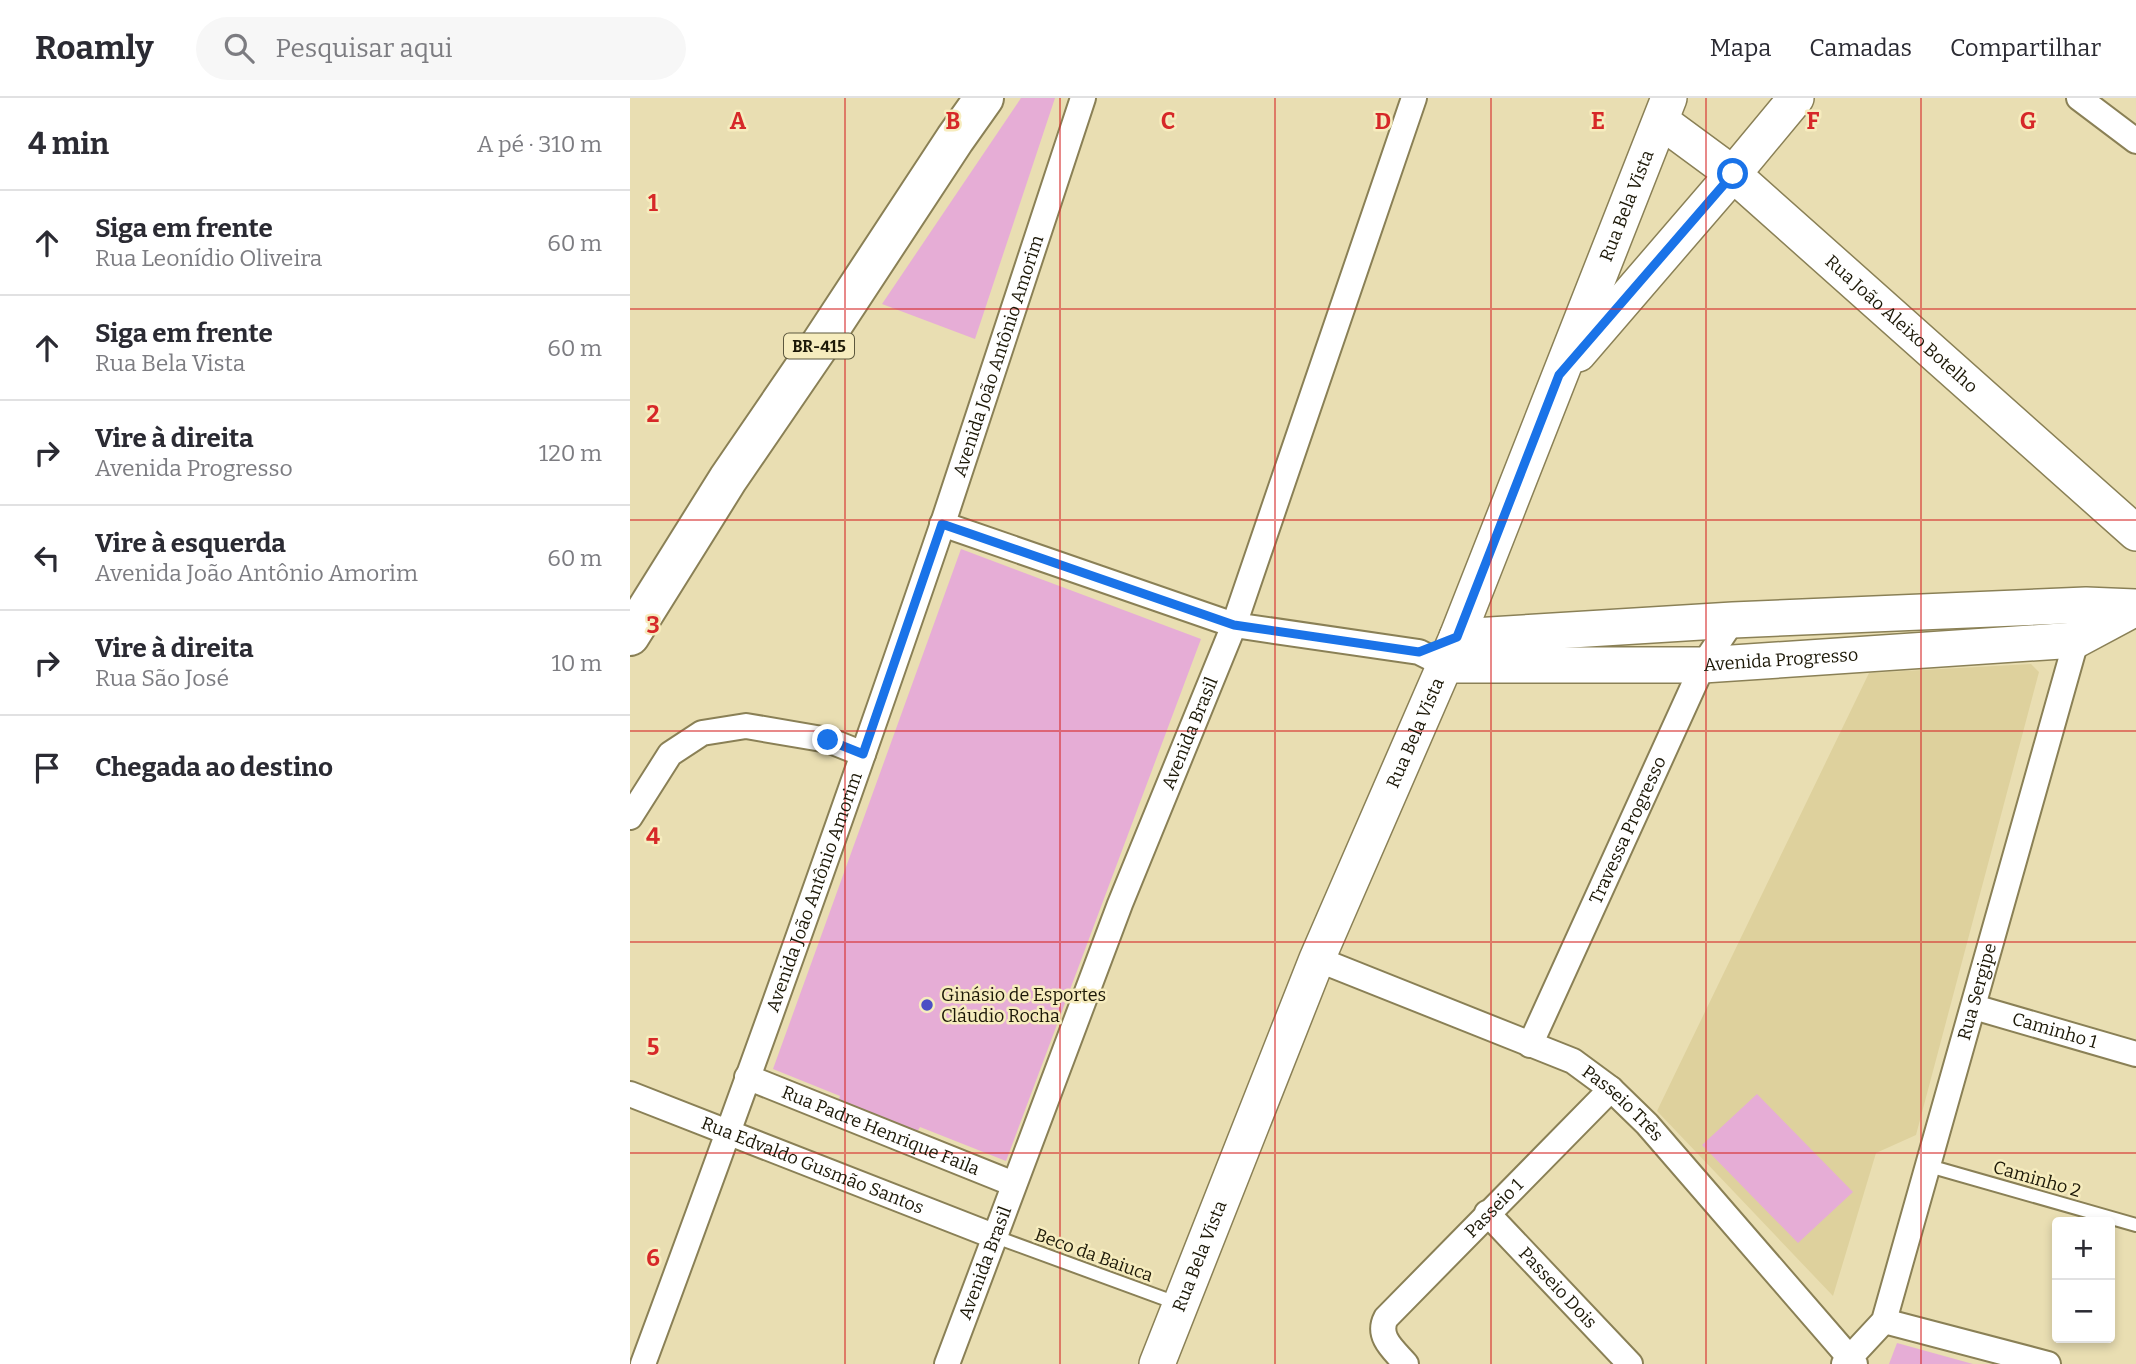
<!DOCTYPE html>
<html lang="pt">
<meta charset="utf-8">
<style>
body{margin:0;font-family:Bitter,serif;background:#f7f7f7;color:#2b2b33}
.controls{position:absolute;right:21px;bottom:21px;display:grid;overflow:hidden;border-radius:7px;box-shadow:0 4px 10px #0003}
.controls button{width:63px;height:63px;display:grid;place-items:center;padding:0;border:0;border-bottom:2px solid #e1e1e2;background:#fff;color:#2b2b33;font:35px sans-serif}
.stop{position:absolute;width:21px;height:21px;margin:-16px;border:5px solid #1a73e8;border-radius:50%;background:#fff}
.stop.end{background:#1a73e8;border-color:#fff;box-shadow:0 2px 7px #0008}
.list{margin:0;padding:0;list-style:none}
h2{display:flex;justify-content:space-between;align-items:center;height:91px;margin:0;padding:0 28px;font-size:30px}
h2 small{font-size:23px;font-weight:400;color:#7c7c81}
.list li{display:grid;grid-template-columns:46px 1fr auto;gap:21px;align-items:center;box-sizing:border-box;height:105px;padding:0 28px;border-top:2px solid #e1e1e2}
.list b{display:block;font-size:26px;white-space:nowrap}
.list p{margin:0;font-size:23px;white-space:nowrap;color:#7c7c81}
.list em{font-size:23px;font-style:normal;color:#7c7c81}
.icon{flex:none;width:38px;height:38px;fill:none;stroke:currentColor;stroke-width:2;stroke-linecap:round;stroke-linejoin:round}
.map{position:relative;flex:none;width:1506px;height:1266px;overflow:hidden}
header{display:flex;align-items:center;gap:42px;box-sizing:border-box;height:98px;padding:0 35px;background:#fff;border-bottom:2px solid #e1e1e2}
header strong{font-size:33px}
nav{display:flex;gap:38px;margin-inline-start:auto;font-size:24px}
.search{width:490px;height:63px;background:#f7f7f7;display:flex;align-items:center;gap:18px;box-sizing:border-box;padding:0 24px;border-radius:38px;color:#7c7c81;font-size:26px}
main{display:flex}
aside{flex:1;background:#fff}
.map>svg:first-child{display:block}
.built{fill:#ded19d}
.green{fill:#e6add6}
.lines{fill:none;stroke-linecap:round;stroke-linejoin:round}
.lane-casing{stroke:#8a8056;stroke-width:16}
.street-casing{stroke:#8a8056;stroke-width:28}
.secondary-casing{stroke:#8a8056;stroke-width:38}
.primary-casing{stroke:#8a8056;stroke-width:42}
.lane{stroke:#fff;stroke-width:12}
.street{stroke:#fff;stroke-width:24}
.secondary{stroke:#fff;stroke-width:35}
.primary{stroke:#fff;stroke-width:38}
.route{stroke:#1a73e8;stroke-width:9}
.grid{fill:none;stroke:#d62828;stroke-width:2;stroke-opacity:0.55}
.poi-dot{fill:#4c4fc5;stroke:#f6ecbe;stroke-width:2.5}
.labels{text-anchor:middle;stroke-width:5;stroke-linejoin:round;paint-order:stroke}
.shield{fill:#f6ecbe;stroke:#5d583e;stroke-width:2}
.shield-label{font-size:16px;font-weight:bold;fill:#1c1807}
.street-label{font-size:18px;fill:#1c1807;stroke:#f6ecbe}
.poi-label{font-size:18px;fill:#1c1807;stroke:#f6ecbe;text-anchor:start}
.grid-label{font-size:23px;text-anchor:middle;font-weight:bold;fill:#d62828;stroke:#f6ecbe;stroke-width:5;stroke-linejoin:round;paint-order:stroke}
</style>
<header>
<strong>Roamly</strong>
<div class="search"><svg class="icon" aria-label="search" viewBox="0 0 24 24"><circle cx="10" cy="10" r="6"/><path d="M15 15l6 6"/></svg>Pesquisar aqui</div>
<nav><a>Mapa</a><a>Camadas</a><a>Compartilhar</a></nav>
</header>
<main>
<aside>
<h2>4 min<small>A pé · 310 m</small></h2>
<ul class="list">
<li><svg class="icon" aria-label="ahead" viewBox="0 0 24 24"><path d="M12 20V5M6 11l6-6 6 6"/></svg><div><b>Siga em frente</b><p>Rua Leonídio Oliveira</p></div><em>60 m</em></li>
<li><svg class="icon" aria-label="ahead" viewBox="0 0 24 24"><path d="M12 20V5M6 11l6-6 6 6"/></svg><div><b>Siga em frente</b><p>Rua Bela Vista</p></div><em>60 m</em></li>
<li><svg class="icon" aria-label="right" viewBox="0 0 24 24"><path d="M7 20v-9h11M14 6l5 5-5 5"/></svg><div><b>Vire à direita</b><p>Avenida Progresso</p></div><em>120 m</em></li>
<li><svg class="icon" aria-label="left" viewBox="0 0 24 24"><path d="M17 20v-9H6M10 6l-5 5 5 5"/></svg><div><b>Vire à esquerda</b><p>Avenida João Antônio Amorim</p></div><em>60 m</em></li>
<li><svg class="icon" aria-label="right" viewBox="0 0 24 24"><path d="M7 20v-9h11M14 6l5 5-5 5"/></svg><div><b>Vire à direita</b><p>Rua São José</p></div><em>10 m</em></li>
<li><svg class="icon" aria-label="arrive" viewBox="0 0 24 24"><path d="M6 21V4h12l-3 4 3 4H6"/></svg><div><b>Chegada ao destino</b></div></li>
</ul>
</aside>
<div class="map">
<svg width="1506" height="1266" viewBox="0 0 1506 1266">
<rect width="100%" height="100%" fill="#e9deb2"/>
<path class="built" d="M1401,566l8,8 -123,463 -40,18 -43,143 -176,-185 212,-438z"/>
<g class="green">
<path d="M391,0h34l-80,241 -93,-35z"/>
<path d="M331,451l240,90 -195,522 -86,-34 -3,5 -79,-31 2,-5 -67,-27z"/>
<path d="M1127,996l96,98 -55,51 -96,-98z"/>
<path d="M1267,1245l76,21h-84z"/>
</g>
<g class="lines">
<g class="lane-casing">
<g id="lane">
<path d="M1299,1068l207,59"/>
<path d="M366,1139l183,67"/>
</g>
</g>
<g class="street-casing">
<g id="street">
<path d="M1449,0l57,43"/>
<path d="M312,426l292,101 185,27 26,13"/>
<path d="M0,719l40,-63 32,-21 44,-7 82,14 35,14"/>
<path id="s1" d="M687,861l256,102 38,28 36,35 208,240"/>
<path id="s2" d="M1344,909l162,47"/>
<path id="s3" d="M900,947l173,-380 30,-45"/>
<path id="s4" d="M117,979l267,107"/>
<path id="s5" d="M0,996l366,143"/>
<path id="s6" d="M857,1115l143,151"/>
<path d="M1254,1223l164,43"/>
<path id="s7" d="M13,1266c103,-278 203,-557 299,-838 48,-142 94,-285 141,-428"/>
<path id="s8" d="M317,1266l173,-460 114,-279 180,-527"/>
<path id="s9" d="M776,1266c-11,-13 -30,-27 -20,-46l225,-229"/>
<path id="s10" d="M1214,1266l40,-43 196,-694"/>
</g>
</g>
<g class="secondary-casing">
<g id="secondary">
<path id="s11" d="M1031,23l72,53 403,359"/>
<path d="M948,256l155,-180 63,-76"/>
<path d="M827,539l276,-17 353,-15 49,2"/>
<path id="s12" d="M815,567h258l373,-25 60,-32"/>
<path id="s13" d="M527,1266l160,-405 140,-322 212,-539"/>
</g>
</g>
<g class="primary-casing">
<path id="primary" d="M0,538l98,-157 93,-136 134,-204 29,-41"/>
</g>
<use href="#lane" class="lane"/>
<use href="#street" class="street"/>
<use href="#secondary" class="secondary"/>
<use href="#primary" class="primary"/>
</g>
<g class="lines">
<path class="route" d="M198,642l35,14 79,-230 292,101 185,27 38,-15 102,-262 174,-201"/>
</g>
<path class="grid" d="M215,0v1266M430,0v1266M645,0v1266M861,0v1266M1076,0v1266M1291,0v1266M0,211h1506M0,422h1506M0,633h1506M0,844h1506M0,1055h1506"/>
<circle class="poi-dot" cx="297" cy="907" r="7"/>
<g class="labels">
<rect class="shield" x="154" y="235.5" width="70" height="25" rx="5"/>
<g class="shield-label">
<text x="189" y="254">BR-415</text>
</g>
<g class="street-label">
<text dy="6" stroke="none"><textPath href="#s13" startOffset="1250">Rua Bela Vista</textPath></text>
<text dy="6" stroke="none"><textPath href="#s11" startOffset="315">Rua João Aleixo Botelho</textPath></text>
<text dy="6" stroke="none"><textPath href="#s7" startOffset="1069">Avenida João Antônio Amorim</textPath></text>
<text dy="6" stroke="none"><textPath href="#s12" startOffset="336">Avenida Progresso</textPath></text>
<text dy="6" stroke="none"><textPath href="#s13" startOffset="682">Rua Bela Vista</textPath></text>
<text dy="6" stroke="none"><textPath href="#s8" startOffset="676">Avenida Brasil</textPath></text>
<text dy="6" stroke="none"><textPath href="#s3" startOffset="236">Travessa Progresso</textPath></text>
<text dy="6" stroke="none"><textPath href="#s7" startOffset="502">Avenida João Antônio Amorim</textPath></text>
<text dy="6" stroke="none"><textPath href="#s10" startOffset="401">Rua Sergipe</textPath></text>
<text dy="6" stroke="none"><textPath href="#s2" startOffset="84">Caminho 1</textPath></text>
<text dy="6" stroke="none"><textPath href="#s1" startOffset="341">Passeio Três</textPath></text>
<text dy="6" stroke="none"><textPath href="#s4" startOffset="144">Rua Padre Henrique Faila</textPath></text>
<text dy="6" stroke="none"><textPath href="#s5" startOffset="196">Rua Edvaldo Gusmão Santos</textPath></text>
<text transform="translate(1407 1081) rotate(16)" y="6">Caminho 2</text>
<text dy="6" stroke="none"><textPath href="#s9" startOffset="208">Passeio 1</textPath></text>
<text transform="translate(464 1157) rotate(20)" y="6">Beco da Baiuca</text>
<text dy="6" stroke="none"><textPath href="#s13" startOffset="116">Rua Bela Vista</textPath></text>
<text dy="6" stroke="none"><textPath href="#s8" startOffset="108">Avenida Brasil</textPath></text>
<text dy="6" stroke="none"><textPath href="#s6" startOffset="103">Passeio Dois</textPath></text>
</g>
<g class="poi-label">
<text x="311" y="903">Ginásio de Esportes<tspan x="311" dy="21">Cláudio Rocha</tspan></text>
</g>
</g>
<g class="grid-label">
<text x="108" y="31">A</text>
<text x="323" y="31">B</text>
<text x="538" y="31">C</text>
<text x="753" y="31">D</text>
<text x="968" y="31">E</text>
<text x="1183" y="31">F</text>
<text x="1398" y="31">G</text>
<text x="23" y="113">1</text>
<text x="23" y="324">2</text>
<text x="23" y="535">3</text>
<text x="23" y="746">4</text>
<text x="23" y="957">5</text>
<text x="23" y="1168">6</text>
</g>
</svg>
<div class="controls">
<button>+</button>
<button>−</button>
</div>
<div class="stop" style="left:1103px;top:76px"></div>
<div class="stop end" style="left:198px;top:642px"></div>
</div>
</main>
